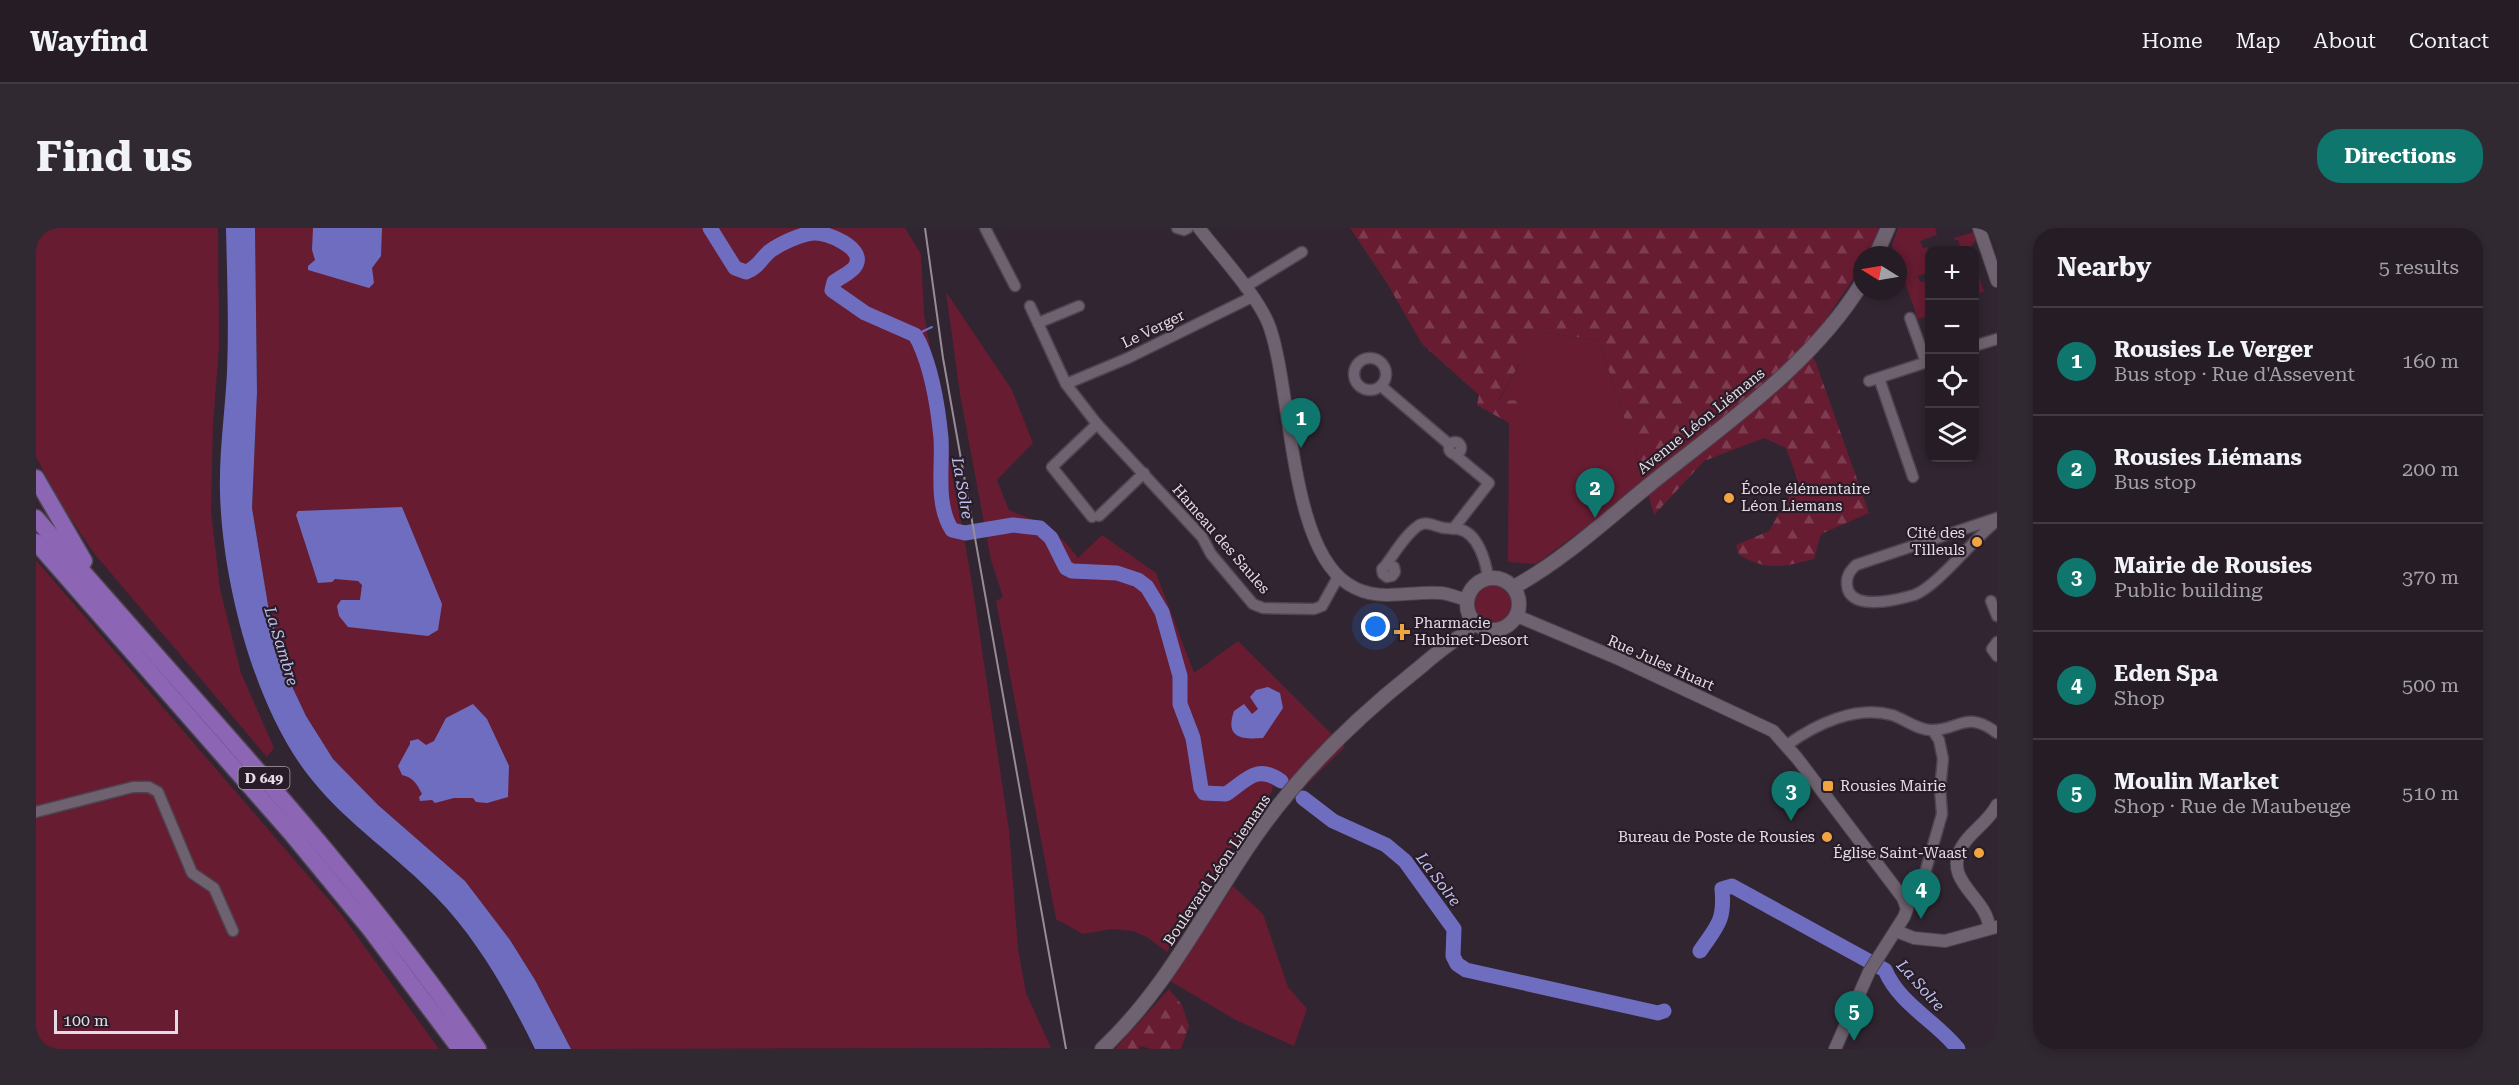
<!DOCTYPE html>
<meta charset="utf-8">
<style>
body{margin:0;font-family:"Roboto Serif",serif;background:#312932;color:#f1f3f6}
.controls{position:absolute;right:18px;top:18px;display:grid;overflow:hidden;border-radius:12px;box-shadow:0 3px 9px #0003}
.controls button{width:54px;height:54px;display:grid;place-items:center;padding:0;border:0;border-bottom:2px solid #423a42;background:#251c25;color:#f1f3f6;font:30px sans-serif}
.compass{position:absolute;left:1817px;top:18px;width:54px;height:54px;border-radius:50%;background:#251c25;box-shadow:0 3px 9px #0003;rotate:281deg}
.scale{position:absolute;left:18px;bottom:15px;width:124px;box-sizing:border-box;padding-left:6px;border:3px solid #e4dce4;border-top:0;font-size:16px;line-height:21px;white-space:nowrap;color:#e4dce4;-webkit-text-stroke:4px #271c27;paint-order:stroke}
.you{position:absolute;left:1340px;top:399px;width:21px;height:21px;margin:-15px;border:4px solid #fff;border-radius:50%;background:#1a73e8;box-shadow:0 0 0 9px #1a73e833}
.badge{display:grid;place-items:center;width:39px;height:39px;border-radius:50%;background:#0f766e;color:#fff;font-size:20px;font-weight:700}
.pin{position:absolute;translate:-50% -50px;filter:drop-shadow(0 2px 3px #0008)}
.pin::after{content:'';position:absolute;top:32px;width:21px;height:18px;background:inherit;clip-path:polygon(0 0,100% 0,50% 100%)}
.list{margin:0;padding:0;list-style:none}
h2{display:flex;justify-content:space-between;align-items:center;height:78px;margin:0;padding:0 24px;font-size:26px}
h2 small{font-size:20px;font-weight:400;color:#a3a1a7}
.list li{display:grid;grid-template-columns:39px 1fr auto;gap:18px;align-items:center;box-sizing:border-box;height:108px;padding:0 24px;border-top:2px solid #423a42}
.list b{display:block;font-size:22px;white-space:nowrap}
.list p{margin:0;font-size:20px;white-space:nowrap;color:#a3a1a7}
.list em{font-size:20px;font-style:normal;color:#a3a1a7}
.icon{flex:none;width:33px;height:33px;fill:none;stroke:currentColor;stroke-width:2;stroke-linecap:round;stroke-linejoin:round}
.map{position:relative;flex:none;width:1961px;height:821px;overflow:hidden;border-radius:24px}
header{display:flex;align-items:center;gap:36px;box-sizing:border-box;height:84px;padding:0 30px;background:#251c25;border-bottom:2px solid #423a42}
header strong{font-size:28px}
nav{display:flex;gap:33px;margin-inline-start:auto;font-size:21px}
.intro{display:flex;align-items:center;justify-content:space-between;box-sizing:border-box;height:144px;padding:0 36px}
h1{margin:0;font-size:42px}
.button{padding:15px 27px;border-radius:24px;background:#0f766e;color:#fff;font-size:21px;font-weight:700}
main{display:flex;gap:36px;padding:0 36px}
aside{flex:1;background:#251c25;border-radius:24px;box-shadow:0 3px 9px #0003}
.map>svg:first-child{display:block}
.green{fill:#671c32}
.forest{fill:url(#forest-firs)}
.water{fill:#6f6dbf}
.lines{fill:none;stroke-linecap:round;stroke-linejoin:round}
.stream{stroke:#6f6dbf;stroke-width:2}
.river{stroke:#6f6dbf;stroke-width:15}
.minor-casing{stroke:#4d444e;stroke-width:13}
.tertiary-casing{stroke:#4d444e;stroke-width:14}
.secondary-casing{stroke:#4d444e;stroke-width:16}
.trunk-casing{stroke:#4d444e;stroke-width:19}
.minor{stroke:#6f6270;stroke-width:10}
.tertiary{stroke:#6f6270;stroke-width:12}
.secondary{stroke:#6f6270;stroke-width:14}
.trunk{stroke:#8c66b5;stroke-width:16}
.rail{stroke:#978d97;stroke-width:2}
.poi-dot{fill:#f1a540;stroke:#271c27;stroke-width:2}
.labels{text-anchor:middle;stroke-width:4.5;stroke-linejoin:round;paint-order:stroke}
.shield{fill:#271c27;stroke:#aba2ab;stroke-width:1.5}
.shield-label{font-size:14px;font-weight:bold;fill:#e4dce4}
.street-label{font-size:15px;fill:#e4dce4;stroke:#271c27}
.poi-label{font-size:15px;fill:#e4dce4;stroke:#271c27;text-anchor:start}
.water-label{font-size:16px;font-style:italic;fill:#bfc0ed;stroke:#271c27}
</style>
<header>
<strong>Wayfind</strong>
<nav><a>Home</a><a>Map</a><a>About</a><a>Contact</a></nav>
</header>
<div class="intro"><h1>Find us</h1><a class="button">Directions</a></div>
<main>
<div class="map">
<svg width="1961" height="821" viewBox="0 0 1961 821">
<defs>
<pattern id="forest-firs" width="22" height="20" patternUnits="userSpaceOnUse" patternTransform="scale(1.5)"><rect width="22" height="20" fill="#671c32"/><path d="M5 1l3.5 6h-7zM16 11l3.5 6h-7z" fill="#7d3c50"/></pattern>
</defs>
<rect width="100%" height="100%" fill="#312531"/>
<g class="green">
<path d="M0,0h182l1,118 -6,79 -2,86 9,78 21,84 33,75 -7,9 -174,-205 -30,-45 -27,-50z"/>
<path d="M219,0h650l16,26 3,60 48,269 37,247 9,119 8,44 25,55 -480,1 -36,-69 -25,-40 -45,-59 -87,-76 -45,-46 -27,-43 -17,-36 -21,-75 -16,-97 5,-117z"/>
<path d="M1862,0h37l2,7 -17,6 3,7 4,-1 1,3 7,-2v2h-5l-1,22 -11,4 2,6 4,-1 1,4 5,-2 -1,33 -11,3 -20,-56v-8h-3l-3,-10z"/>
<path d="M1938,4l2,8 -5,6 2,4h-24l11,-3 -2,-7h-3l-1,-2z"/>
<path d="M1939,37l9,26 -6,3 1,5 -4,2z"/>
<path d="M910,64l66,98 21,53 -36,37 12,30c30,12 50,21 69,48l24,-23 54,38 38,100 44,-32 107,106 -45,44 -26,-20 -2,21 -59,81 -46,79 -20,-15 -14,-6 -21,-2 -29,5 -27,-15 -60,-318 7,-4 -12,-37 -31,-166z"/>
<path d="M1502,104l61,8 45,139 -51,43 -57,42 -28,-2 1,-139 11,-23 -22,2z"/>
<path d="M0,332l305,354 98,135h-403z"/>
<circle cx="1457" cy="376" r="18"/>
<path d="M1197,658l30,28 25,73 19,22 -13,37 -58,-26 -66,-39z"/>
</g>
<g class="forest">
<path d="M1314,0h529l-10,27h-7v11l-55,81 9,16 53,150 -48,21 -7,25c-30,8 -47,12 -75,-4l-3,-10 33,-14 29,-50 -12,-33 -22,-10 -60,23 -50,54 -10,-36 -45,-139 -61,-8 -40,69 23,-1 -12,23 -32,-18 2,-10 -57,-51 -35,-61z"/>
<path d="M1133,761l13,16 7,21 -8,23h-30l-11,-3 -1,3h-24z"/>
</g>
<g class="water">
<path d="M190,0h29l2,164 -5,116 16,97 21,75 17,36 27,43 45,46 87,76 45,59 25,40 36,69h-36c-26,-53 -57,-109 -98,-151 -40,-42 -89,-73 -125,-118 -57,-69 -90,-198 -92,-288 -1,-40 5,-80 7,-120 2,-48 0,-96 -1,-144z"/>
<path d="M277,0h69l-1,28 -9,12 2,15 -5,5 -61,-18v-4l7,-6 -3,-10z"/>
<path d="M366,279l40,97 -4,26 -10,6 -80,-9 -9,-11 -2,-10 4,-6h19l2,-15 -4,-4 -23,-2 -3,3 -14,1 -22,-68 2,-4z"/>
<path d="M1232,459l12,6 3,15 -20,30c-23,2 -38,-1 -29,-27l10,-7 8,10 6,-5 -8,-12 6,-7z"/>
<path d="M437,476l14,15 22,47 -1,31 -21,6 -11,-1 -3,-4h-19l-19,5 -3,-3 -12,1 -1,-4 3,-3c-5,-10 -8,-16 -20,-19l-4,-9 12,-22v-3l8,-2 8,6 8,-4 12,-23z"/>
</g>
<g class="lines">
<path class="stream" d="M879,107l17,-8"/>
<g class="river">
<path d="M674,0l25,40 11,4c13,-5 15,-14 24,-21 11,-8 31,-17 44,-18 13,-1 51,15 42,32 -4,8 -15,11 -22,17l-2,8 33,23 50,22 4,7c13,28 19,65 22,96 2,28 -6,66 11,92l13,3 48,-8 27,3 11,10 15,30 6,3 45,2 21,7 9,7 15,25 18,64v28l13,34 8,50 3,5 22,1c19,-12 30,-31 55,-13"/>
<path d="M1267,570l30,23 53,24 19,16 49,68 -1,27 4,8 9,6 192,43 6,-2"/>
<path d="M1664,723c17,-25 25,-30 22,-62l10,-3 153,84c15,35 51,51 73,79"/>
</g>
<g class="minor-casing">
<g id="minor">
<path d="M949,0l30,58"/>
<path d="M1141,0l7,2 4,-2"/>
<path d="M1209,59l57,-35"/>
<path d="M1216,69l-124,61 -62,26 31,40 105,113 9,17 42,50 10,4 51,1 8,-3 16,-29"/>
<path d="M994,78l36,78"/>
<path d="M1874,90l16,44"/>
<path d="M1002,95l41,-17"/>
<path d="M1938,118l23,-7"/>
<circle cx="1334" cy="146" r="16"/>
<path d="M1843,150l34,99"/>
<path d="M1833,153l61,-20"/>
<path d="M1345,158l69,59"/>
<circle cx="1419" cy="220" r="6"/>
<path d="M1063,288l45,-43"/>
<path d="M1056,289l-40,-50 45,-43"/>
<path d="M1961,290l-141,47c-6,6 -10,11 -9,20 2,27 50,15 67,10 23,-8 61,-58 83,-74"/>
<path d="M1417,301l36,-46 -35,-29"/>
<path d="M1349,338l5,-1 4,2 1,5 -3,4 -5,1 -4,-3 -1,-5 3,-3c10,-13 20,-31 33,-40 7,-5 14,-1 22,1 6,2 12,1 18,2 20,3 28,33 30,49"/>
<path d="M1955,373l6,15"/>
<path d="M1961,414l-5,7 5,7"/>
<path d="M1751,517c29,-21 69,-40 105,-30 12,4 26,15 39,15 28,1 34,-21 66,3"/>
<path d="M0,584l97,-25h16l9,5 34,81 22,15 19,43"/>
<path d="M1871,681l18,-36 17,-59 -2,-25 3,-30 -4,-19 -6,-9"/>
</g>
</g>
<g class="tertiary-casing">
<g id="tertiary">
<path d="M1163,0c20,26 61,70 71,100 22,64 19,218 78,256 30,20 61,6 93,9 9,1 18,5 26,7"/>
<path d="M1943,0l18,53"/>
<path d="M1481,388l102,43 154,72 24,27 106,140 4,11 -3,8 -35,55 -34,77"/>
<path d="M1953,700c-1,-30 -46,-46 -28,-80 9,-17 26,-24 36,-43"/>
<path d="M1860,703l18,7 31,3 51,-14"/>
</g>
</g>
<g class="secondary-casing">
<g id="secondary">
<path d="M1840,27l12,-27"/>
<circle cx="1457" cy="376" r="26"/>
<path d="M1478,359c49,-27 91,-66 134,-101 75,-61 163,-120 214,-203"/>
<path d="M1066,821c62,-58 99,-132 146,-202 45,-67 102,-124 165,-174 16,-13 32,-28 50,-38l11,-13"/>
</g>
</g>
<g class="trunk-casing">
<g id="trunk">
<path d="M0,250l48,83"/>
<path d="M0,290c150,175 311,341 442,531"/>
<path d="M0,314l255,291 79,96 90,120"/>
</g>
</g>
<use href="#minor" class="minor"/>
<use href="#tertiary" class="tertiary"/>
<use href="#secondary" class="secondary"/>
<use href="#trunk" class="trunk"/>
<path class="rail" d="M889,0l18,130 123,691"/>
</g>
<g class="poi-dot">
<circle cx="1693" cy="270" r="6"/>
<circle cx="1941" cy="314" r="6"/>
<path d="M1363 395h6v6h6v6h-6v6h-6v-6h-6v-6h6z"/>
<rect x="1786" y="552" width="12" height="12" rx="3"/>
<circle cx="1791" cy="609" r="6"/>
<circle cx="1943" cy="625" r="6"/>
</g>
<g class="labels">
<rect class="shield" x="202.5" y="539" width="51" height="22" rx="4.5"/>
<g class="shield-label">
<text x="228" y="555">D 649</text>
</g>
<g class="street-label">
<text transform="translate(1117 101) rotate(-26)" y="5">Le Verger</text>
<text transform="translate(1665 193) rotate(-39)" y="5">Avenue Léon Liémans</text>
<text transform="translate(1185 311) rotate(49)" y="5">Hameau des Saules</text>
<text transform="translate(1625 435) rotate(24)" y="5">Rue Jules Huart</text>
<text transform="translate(1181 642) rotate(-56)" y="5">Boulevard Léon Liemans</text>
</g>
<g class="poi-label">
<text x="1705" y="266">École élémentaire<tspan x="1705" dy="17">Léon Liemans</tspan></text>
<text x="1929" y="310" text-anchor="end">Cité des<tspan x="1929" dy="17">Tilleuls</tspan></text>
<text x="1378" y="400">Pharmacie<tspan x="1378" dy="17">Hubinet-Desort</tspan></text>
<text x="1804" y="563">Rousies Mairie</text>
<text x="1779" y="614" text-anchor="end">Bureau de Poste de Rousies</text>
<text x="1931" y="630" text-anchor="end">Église Saint-Waast</text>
</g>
<g class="water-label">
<text transform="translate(927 260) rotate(80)" y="6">La Solre</text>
<text transform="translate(246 418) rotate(73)" y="6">La Sambre</text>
<text transform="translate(1403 651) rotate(53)" y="6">La Solre</text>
<text transform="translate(1885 757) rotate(48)" y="6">La Solre</text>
</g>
</g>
</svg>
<div class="controls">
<button>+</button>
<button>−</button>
<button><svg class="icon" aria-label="locate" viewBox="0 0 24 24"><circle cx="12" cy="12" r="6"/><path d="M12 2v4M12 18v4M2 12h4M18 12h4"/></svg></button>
<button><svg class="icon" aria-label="layers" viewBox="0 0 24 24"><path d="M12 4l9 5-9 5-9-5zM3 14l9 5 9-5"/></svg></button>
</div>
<svg class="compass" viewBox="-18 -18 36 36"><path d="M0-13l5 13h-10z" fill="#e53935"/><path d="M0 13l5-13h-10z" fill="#a3a1a7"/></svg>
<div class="scale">100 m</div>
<div class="you"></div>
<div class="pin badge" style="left:1265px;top:220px">1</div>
<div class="pin badge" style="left:1559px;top:290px">2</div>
<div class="pin badge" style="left:1755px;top:593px">3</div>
<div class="pin badge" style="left:1885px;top:691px">4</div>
<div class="pin badge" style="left:1818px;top:813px">5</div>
</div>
<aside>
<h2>Nearby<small>5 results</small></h2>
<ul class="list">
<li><span class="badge">1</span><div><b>Rousies Le Verger</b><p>Bus stop · Rue d'Assevent</p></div><em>160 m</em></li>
<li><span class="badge">2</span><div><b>Rousies Liémans</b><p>Bus stop</p></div><em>200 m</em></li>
<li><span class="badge">3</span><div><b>Mairie de Rousies</b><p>Public building</p></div><em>370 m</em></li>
<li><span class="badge">4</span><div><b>Eden Spa</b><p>Shop</p></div><em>500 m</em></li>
<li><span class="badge">5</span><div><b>Moulin Market</b><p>Shop · Rue de Maubeuge</p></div><em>510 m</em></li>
</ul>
</aside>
</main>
